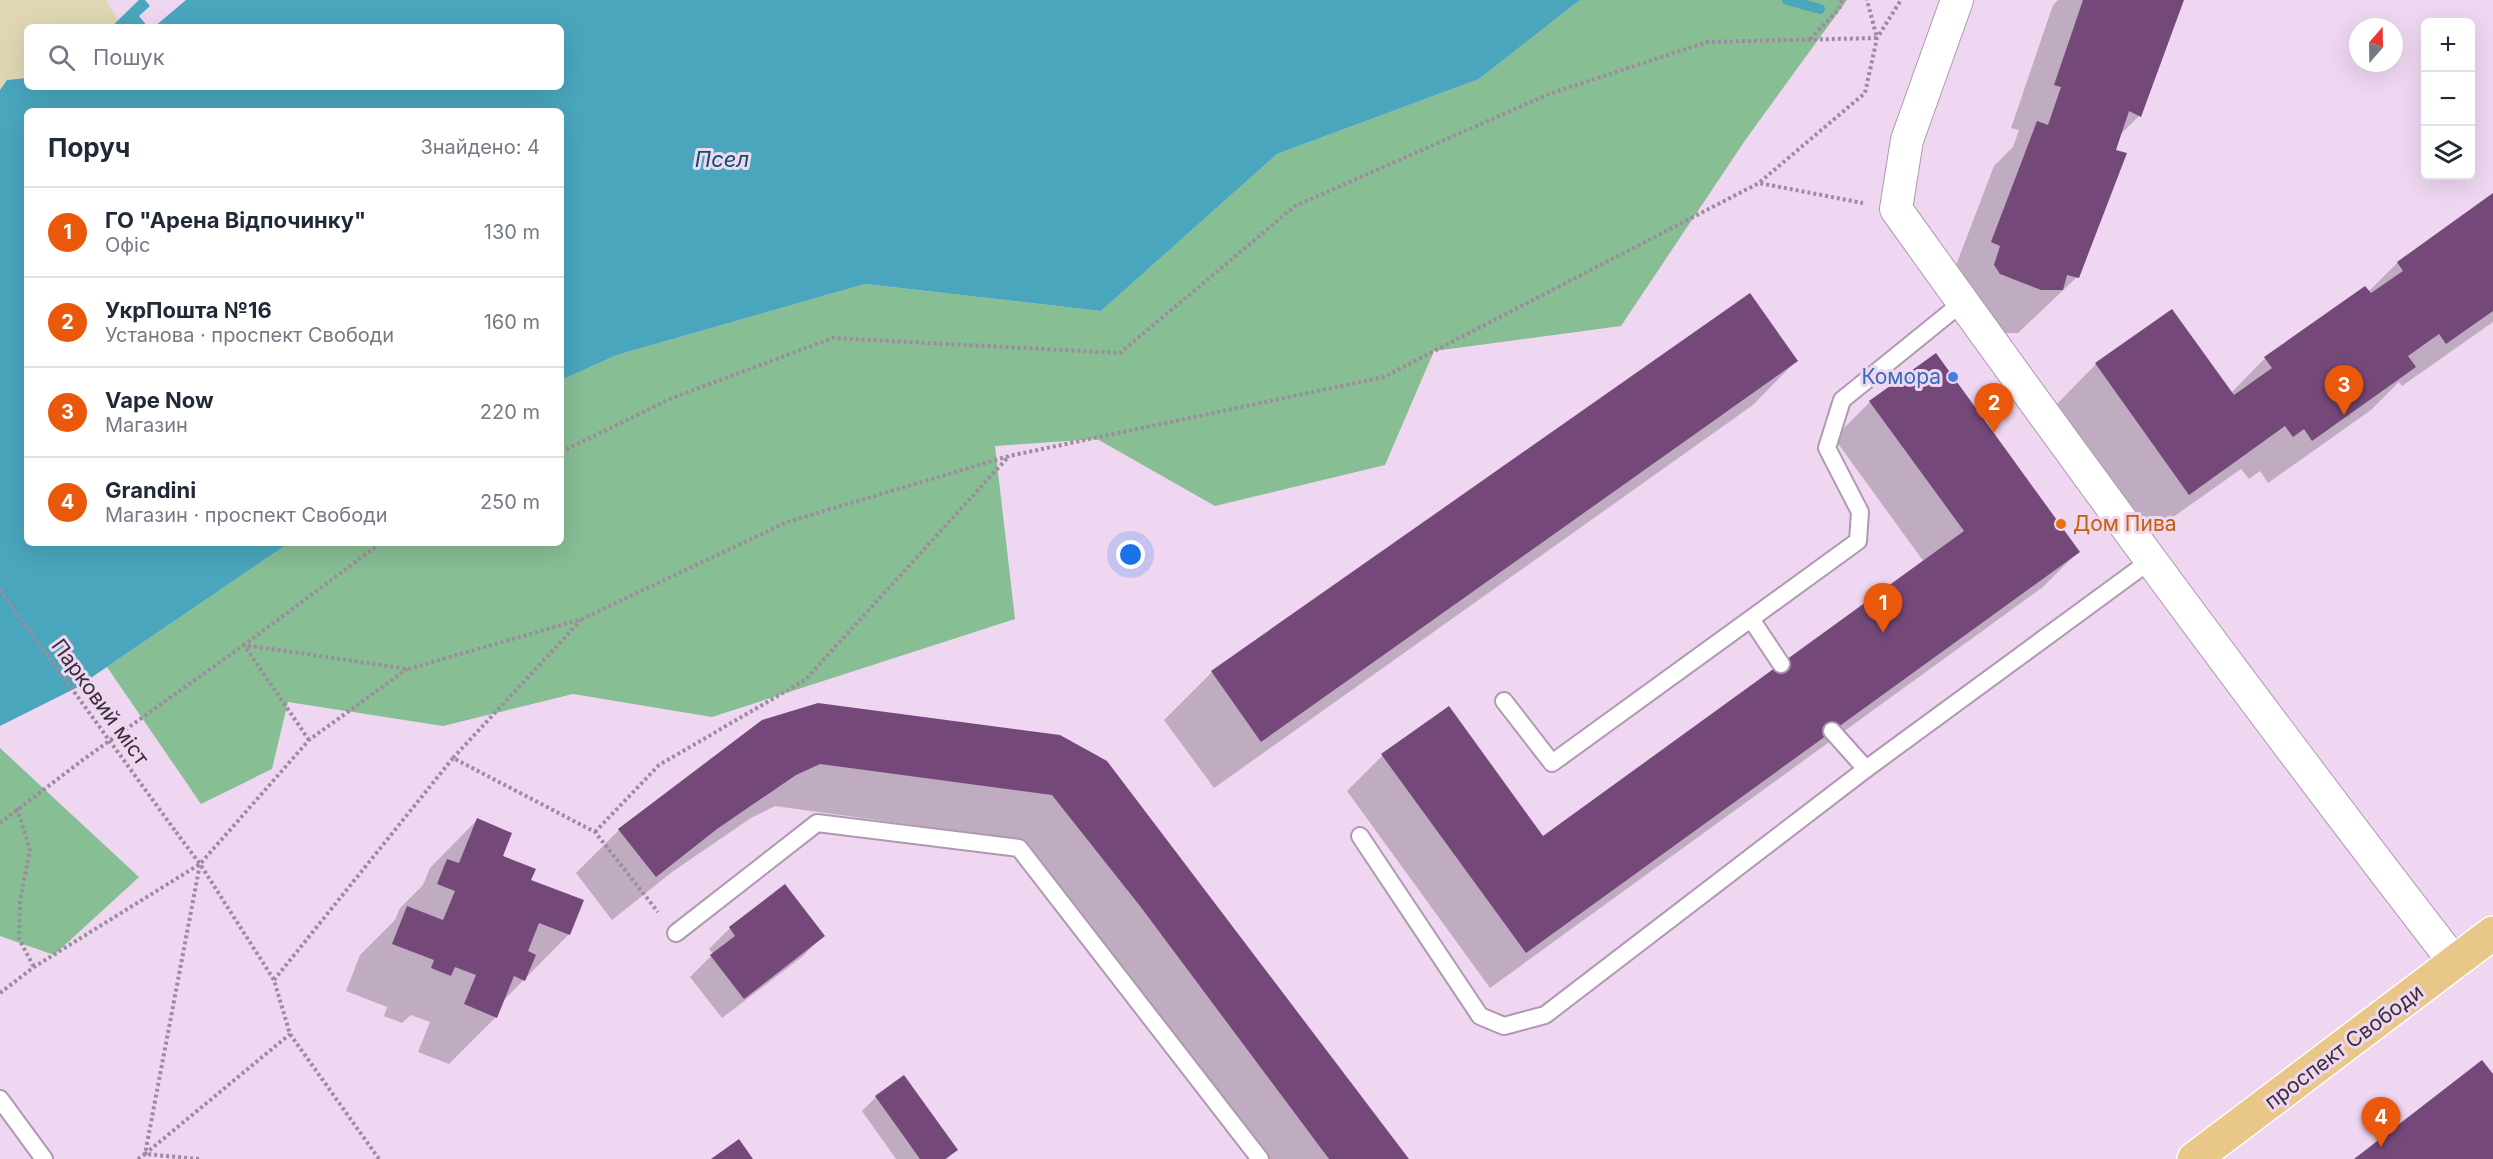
<!DOCTYPE html>
<html lang="uk">
<meta charset="utf-8">
<style>
body{margin:0;font-family:Inter,sans-serif;background:#f2f2f3;color:#1f2937}
.controls{position:absolute;right:18px;top:18px;display:grid;overflow:hidden;border-radius:9px;box-shadow:0 6px 24px #0002}
.controls button{width:54px;height:54px;display:grid;place-items:center;padding:0;border:0;border-bottom:2px solid #e0e1e3;background:#fff;color:#1f2937;font:30px sans-serif}
.compass{position:absolute;left:2349px;top:18px;width:54px;height:54px;border-radius:50%;background:#fff;box-shadow:0 6px 24px #0002;rotate:20deg}
.you{position:absolute;left:1131px;top:555px;width:21px;height:21px;margin:-15px;border:4px solid #fff;border-radius:50%;background:#1a73e8;box-shadow:0 0 0 9px #1a73e833}
.badge{display:grid;place-items:center;width:39px;height:39px;border-radius:50%;background:#ea580c;color:#fff;font-size:20px;font-weight:700}
.pin{position:absolute;translate:-50% -50px;filter:drop-shadow(0 2px 3px #0008)}
.pin::after{content:'';position:absolute;top:32px;width:21px;height:18px;background:inherit;clip-path:polygon(0 0,100% 0,50% 100%)}
.list{margin:0;padding:0;list-style:none}
h2{display:flex;justify-content:space-between;align-items:center;height:78px;margin:0;padding:0 24px;font-size:26px}
h2 small{font-size:20px;font-weight:400;color:#747a83}
.list li{display:grid;grid-template-columns:39px 1fr auto;gap:18px;align-items:center;box-sizing:border-box;height:90px;padding:0 24px;border-top:2px solid #e0e1e3}
.list b{display:block;font-size:22px;white-space:nowrap}
.list p{margin:0;font-size:20px;white-space:nowrap;color:#747a83}
.list em{font-size:20px;font-style:normal;color:#747a83}
.icon{flex:none;width:33px;height:33px;fill:none;stroke:currentColor;stroke-width:2;stroke-linecap:round;stroke-linejoin:round}
.map{position:relative;flex:none;width:2493px;height:1159px;overflow:hidden}
.search{position:absolute;background:#fff;box-shadow:0 6px 24px #0002;left:24px;top:24px;width:540px;height:66px;display:flex;align-items:center;gap:15px;box-sizing:border-box;padding:0 21px;border-radius:9px;color:#747a83;font-size:22px}
.panel{position:absolute;background:#fff;box-shadow:0 6px 24px #0002;left:24px;top:108px;width:540px;height:438px;border-radius:9px}
.map>svg:first-child{display:block}
.green{fill:#87be94}
.sand{fill:#e0d7b2}
.water{fill:#49a6bc}
.pier{fill:#efd7f2}
.shadow{fill:#0003}
.lines{fill:none;stroke-linecap:round;stroke-linejoin:round}
.stream{stroke:#49a6bc;stroke-width:10}
.building{fill:#74497a}
.lane-casing{stroke:#af98b2;stroke-width:20}
.street-casing{stroke:#af98b2;stroke-width:34}
.primary-casing{stroke:#fff;stroke-width:36}
.path{stroke:#9d8c9f;stroke-width:4;stroke-dasharray:3 3;stroke-linecap:butt}
.lane{stroke:#fff;stroke-width:16}
.street{stroke:#fff;stroke-width:32}
.primary{stroke:#e9c789;stroke-width:33}
.path-bridge{stroke:#9d8c9f;stroke-width:4;stroke-dasharray:3 3;stroke-linecap:butt}
.shop-dot{fill:#3f7fe0;stroke:#efd7f2;stroke-width:2}
.food-dot{fill:#e8710a;stroke:#efd7f2;stroke-width:2}
.labels{text-anchor:middle;stroke-width:6;stroke-linejoin:round;paint-order:stroke}
.shop-label{font-size:21px;fill:#366cbe;stroke:#efd7f2;text-anchor:end}
.food-label{font-size:21px;fill:#c56008;stroke:#efd7f2;text-anchor:start}
.street-label{font-size:21px;fill:#382f39;stroke:#efd7f2}
.water-label{font-size:22px;font-style:italic;fill:#015666;stroke:#efd7f2}
</style>
<div class="map">
<svg width="2493" height="1159" viewBox="0 0 2493 1159">
<rect width="100%" height="100%" fill="#efd7f2"/>
<g class="green">
<path d="M1580,0h267l-101,139 -125,187 -187,25 -49,114 -170,41 -118,-67 -102,7 20,173 -303,98 -139,-23 -130,32 -155,-24 -16,67 -71,35 -94,-137 182,-124h272v-163l56,-25 248,-71 236,27 176,-157 202,-75z"/>
<path d="M0,748l139,129 -85,78 -54,-19z"/>
</g>
<path class="sand" d="M0,0h106l12,20 -7,7h-84v51l-20,2 -7,10z"/>
<path class="water" d="M139,0h1441l-101,79 -202,75 -176,157 -236,-27 -248,71 -56,25v-269h-534v432h262l-213,145 -76,38v-636l7,-10 20,-2v9h534v-60h-450z"/>
<path class="pier" d="M145,0h41l-32,27h-6l-9,-11 11,-10z"/>
<g class="shadow">
<path d="M2058,0h124l-43,116 -20,20 -42,141 -59,56h-21l-49,-47 46,-120 19,-19 6,-17 -8,-2 42,-123z"/>
<path d="M2493,195v127l-91,64 -3,-4 -28,28 -103,73 -8,-12 -11,8 -8,-10 -96,68 -92,-129 43,-44 135,29 34,-35 103,-66 29,-29z"/>
<path d="M1796,361l-43,44 -539,383 -50,-68 48,-48 211,-149z"/>
<path d="M1870,402l208,150 -35,35 -553,401 -143,-197 35,-35 161,82 381,-276 -90,-124z"/>
<path d="M763,721l296,15 348,423h-152l-158,-210 -89,-111 -233,-32 -24,12 -79,54 -60,48 -36,-47 43,-43z"/>
<path d="M477,820l24,37 29,24 39,53 -67,68 -6,15 -47,47 -31,-12 12,-30 -19,-7 -9,8 -18,-7 3,-9 -41,-16 14,-36 35,-35 5,-12 23,-23 7,-17z"/>
<path d="M784,886l39,50 -21,21 -80,61 -32,-41 23,-23 -4,-5 21,-21z"/>
<path d="M876,1097l80,53 -9,9h-51l-34,-48z"/>
</g>
<g class="lines">
<path class="stream" d="M1787,0l33,9"/>
</g>
<g class="building">
<path d="M2083,0h101l-43,117 -12,-6 -13,39 11,3 -48,125 -12,-3 -4,15h-22l-41,-16 -6,-9 6,-19 -9,-4 46,-121 11,4 13,-38 -7,-2z"/>
<path d="M2493,193v118l-47,33 -7,-10 -31,22 8,11 -104,74 -8,-12 -11,8 -8,-11 -96,69 -94,-132 77,-54 62,86 38,-27 -8,-11 101,-71 6,7 32,-22 -6,-9z"/>
<path d="M1750,293l48,68 -537,381 -50,-71z"/>
<path d="M1936,353l144,199 -554,401 -145,-199 68,-48 94,130 421,-305 -95,-130z"/>
<path d="M818,703l242,32 47,26 302,398h-80l-189,-253 -88,-111 -232,-31 -24,11 -79,54 -61,48 -38,-48 144,-109z"/>
<path d="M477,818l35,15 -9,23 33,13 -5,11 53,20 -14,35 -31,-12 -11,28 8,4 -11,26 -11,-5 -17,42 -33,-14 12,-29 -21,-8 -4,9 -20,-8 3,-8 -42,-16 15,-38 36,14 12,-29 -18,-7 10,-25 12,4z"/>
<path d="M785,884l40,52 -81,63 -34,-44 25,-19 -6,-9z"/>
<path d="M2482,1060l11,14v85h-139z"/>
<path d="M904,1075l54,75 -13,9h-25l-45,-63z"/>
<path d="M739,1139l14,20h-42z"/>
</g>
<g class="lines">
<g class="lane-casing">
<g id="lane">
<path d="M1751,619l30,45"/>
<path d="M1504,701l48,62 306,-222 2,-29 -33,-64 15,-48 121,-98"/>
<path d="M1832,731l34,38"/>
<path d="M1360,836l120,180 24,10 41,-11 321,-246 285,-209"/>
<path d="M676,933l141,-110 202,25 241,311"/>
<path d="M0,1099l44,60"/>
</g>
</g>
<g class="street-casing">
<path id="street" d="M1957,0l-50,140 -11,69c182,255 368,507 559,754"/>
</g>
<g class="primary-casing">
<path id="primary" d="M2194,1159l299,-226"/>
</g>
<g class="path">
<path d="M1810,39l29,-30 3,-9"/>
<path d="M1760,182l105,-89 12,-55 24,-38"/>
<path d="M561,452l111,-54 161,-60 287,15 175,-147 254,-112 158,-52 170,-4 -10,-38"/>
<path d="M309,740l-65,-95 137,-102"/>
<path d="M453,758l128,-138"/>
<path d="M17,808l13,42 -10,51 -1,38 15,28"/>
<path d="M0,823l84,-64 160,-114 164,24 174,-50 205,-97 222,-66 375,-79 375,-194 104,20"/>
<path d="M176,832l24,32"/>
<path d="M595,832l64,-67 146,-85 204,-224"/>
<path d="M274,980l179,-222 142,74 63,80"/>
<path d="M0,993l34,-26 166,-103 109,-124 98,-71"/>
<path d="M138,1159l7,-5 55,-290 74,116 16,54 89,125"/>
<path d="M199,1159l-54,-5 145,-120"/>
</g>
<use href="#lane" class="lane"/>
<use href="#street" class="street"/>
<use href="#primary" class="primary"/>
<path class="path-bridge" d="M0,590l176,242"/>
</g>
<circle class="shop-dot" cx="1953" cy="377" r="6"/>
<circle class="food-dot" cx="2061" cy="524" r="6"/>
<g class="labels">
<g class="shop-label">
<text x="1941" y="384">Комора</text>
</g>
<g class="food-label">
<text x="2073" y="531">Дом Пива</text>
</g>
<g class="street-label">
<text transform="translate(100 702) rotate(54)" y="7">Парковий міст</text>
<text transform="translate(2344 1047) rotate(-37)" y="7">проспект Свободи</text>
</g>
<g class="water-label">
<text x="722" y="167">Псел</text>
</g>
</g>
</svg>
<div class="controls">
<button>+</button>
<button>−</button>
<button><svg class="icon" aria-label="layers" viewBox="0 0 24 24"><path d="M12 4l9 5-9 5-9-5zM3 14l9 5 9-5"/></svg></button>
</div>
<svg class="compass" viewBox="-18 -18 36 36"><path d="M0-13l5 13h-10z" fill="#e53935"/><path d="M0 13l5-13h-10z" fill="#747a83"/></svg>
<div class="you"></div>
<div class="pin badge" style="left:1883px;top:633px">1</div>
<div class="pin badge" style="left:1994px;top:433px">2</div>
<div class="pin badge" style="left:2344px;top:415px">3</div>
<div class="pin badge" style="left:2381px;top:1147px">4</div>
<div class="search"><svg class="icon" aria-label="search" viewBox="0 0 24 24"><circle cx="10" cy="10" r="6"/><path d="M15 15l6 6"/></svg>Пошук</div>
<section class="panel">
<h2>Поруч<small>Знайдено: 4</small></h2>
<ul class="list">
<li><span class="badge">1</span><div><b>ГО &quot;Арена Відпочинку&quot;</b><p>Офіс</p></div><em>130 m</em></li>
<li><span class="badge">2</span><div><b>УкрПошта №16</b><p>Установа · проспект Свободи</p></div><em>160 m</em></li>
<li><span class="badge">3</span><div><b>Vape Now</b><p>Магазин</p></div><em>220 m</em></li>
<li><span class="badge">4</span><div><b>Grandini</b><p>Магазин · проспект Свободи</p></div><em>250 m</em></li>
</ul>
</section>
</div>
